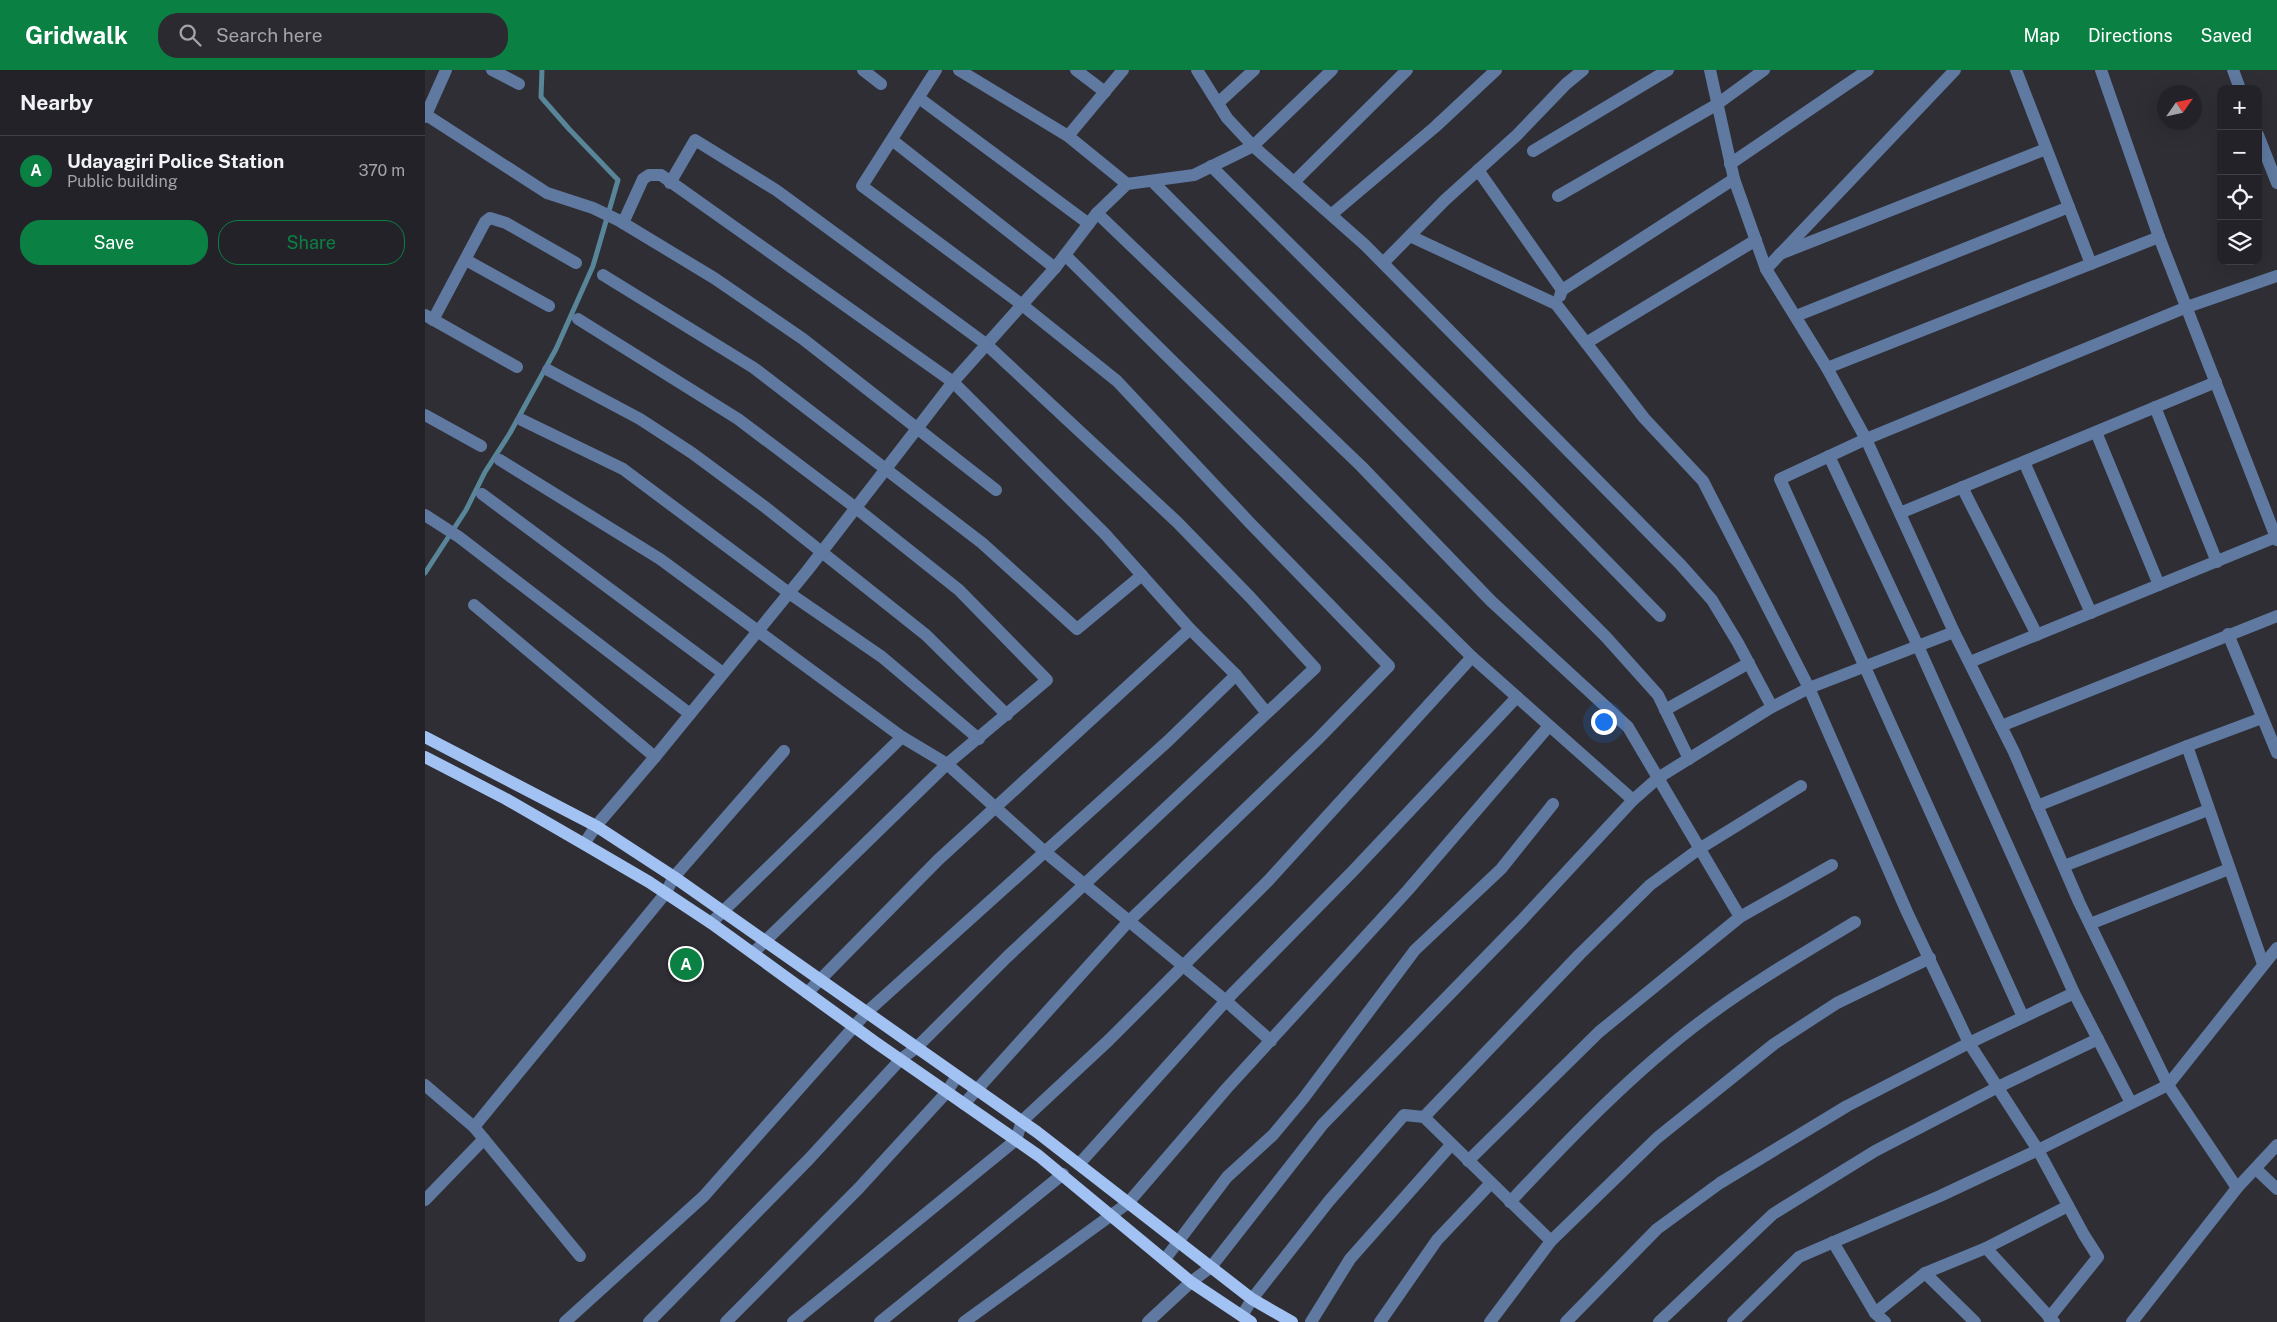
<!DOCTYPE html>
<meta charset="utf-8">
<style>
body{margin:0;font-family:"Public Sans",sans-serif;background:#2b2a30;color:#f1f3f6}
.controls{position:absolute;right:15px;top:15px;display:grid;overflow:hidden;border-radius:10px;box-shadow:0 5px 20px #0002}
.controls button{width:45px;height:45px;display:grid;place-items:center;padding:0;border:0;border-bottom:1px solid #403f45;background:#232228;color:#f1f3f6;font:25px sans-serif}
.compass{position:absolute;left:1732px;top:15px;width:45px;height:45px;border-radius:50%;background:#232228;box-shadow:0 5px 20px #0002;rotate:56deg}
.you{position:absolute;left:1178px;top:651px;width:18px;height:18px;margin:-12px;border:4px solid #fff;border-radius:50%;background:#1a73e8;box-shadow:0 0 0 8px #1a73e833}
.badge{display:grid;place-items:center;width:32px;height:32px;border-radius:50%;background:#0b8043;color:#fff;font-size:16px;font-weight:700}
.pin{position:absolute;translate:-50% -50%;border:2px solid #fff;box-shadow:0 1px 5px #0006}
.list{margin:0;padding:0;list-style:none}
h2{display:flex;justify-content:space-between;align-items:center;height:65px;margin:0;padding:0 20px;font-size:21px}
h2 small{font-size:16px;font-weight:400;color:#a3a4a8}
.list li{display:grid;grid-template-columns:32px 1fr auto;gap:15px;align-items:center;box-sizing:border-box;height:70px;padding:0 20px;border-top:1px solid #403f45}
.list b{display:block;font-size:19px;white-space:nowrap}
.list p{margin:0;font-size:16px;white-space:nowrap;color:#a3a4a8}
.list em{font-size:16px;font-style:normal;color:#a3a4a8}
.actions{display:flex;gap:10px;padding:15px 20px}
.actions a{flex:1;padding:11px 0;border:1px solid #0b8043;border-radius:20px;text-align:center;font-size:18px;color:#0b8043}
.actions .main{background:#0b8043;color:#fff}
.icon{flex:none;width:28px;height:28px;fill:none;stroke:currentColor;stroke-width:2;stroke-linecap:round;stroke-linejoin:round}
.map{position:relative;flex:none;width:1852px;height:1252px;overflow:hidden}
header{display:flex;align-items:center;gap:30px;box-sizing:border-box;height:70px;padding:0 25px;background:#0b8043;color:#fff}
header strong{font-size:24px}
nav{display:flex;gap:28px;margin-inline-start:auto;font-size:18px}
.search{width:350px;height:45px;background:#2b2a30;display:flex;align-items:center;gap:12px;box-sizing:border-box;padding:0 18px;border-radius:20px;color:#a3a4a8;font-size:19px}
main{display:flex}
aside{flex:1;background:#232228}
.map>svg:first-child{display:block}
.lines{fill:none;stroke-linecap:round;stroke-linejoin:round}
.stream{stroke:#588598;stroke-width:5}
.minor{stroke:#5f79a0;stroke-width:12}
.major{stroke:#a2c2f3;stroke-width:12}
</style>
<header>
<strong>Gridwalk</strong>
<div class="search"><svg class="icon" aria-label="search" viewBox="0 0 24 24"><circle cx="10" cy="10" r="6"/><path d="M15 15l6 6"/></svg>Search here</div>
<nav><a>Map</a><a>Directions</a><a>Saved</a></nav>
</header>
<main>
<aside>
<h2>Nearby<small></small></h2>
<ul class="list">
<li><span class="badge">A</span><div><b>Udayagiri Police Station</b><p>Public building</p></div><em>370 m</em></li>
</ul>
<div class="actions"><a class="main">Save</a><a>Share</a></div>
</aside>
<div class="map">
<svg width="1852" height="1252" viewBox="0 0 1852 1252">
<rect width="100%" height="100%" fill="#2f2e35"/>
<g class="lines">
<path class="stream" d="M0,503l41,-63 19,-38 25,-39 46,-84 37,-83 25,-86 -49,-51 -28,-32 1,-27"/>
<g class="minor">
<path d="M67,0l27,14"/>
<path d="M438,0l18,14"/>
<path d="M511,0l-74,116 159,118 96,77 133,142 139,143 -71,73 -190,183 -164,182"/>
<path d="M534,0l109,66 59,48"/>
<path d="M651,0l29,22"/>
<path d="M772,0l30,48 26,28 112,99 315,319 32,36 26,43 34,64"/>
<path d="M1285,0l24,109 32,90 61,99 39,71 88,193 60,120 65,150 89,183 69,103"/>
<path d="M1591,0l75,194"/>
<path d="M1676,0l58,167 118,303"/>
<path d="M1808,0l7,19"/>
<path d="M494,28l170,126"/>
<path d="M793,33l36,-33"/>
<path d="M0,44l122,79 46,15 25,12 96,58 89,61 193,151"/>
<path d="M0,47l21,-47"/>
<path d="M1833,65l19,48"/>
<path d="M643,66l55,-66"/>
<path d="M467,70l163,128"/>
<path d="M1108,81l135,-81"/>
<path d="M1305,94l138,-94"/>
<path d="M786,96l315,313 134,137"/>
<path d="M1053,100l84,120 -2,6"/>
<path d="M727,111l454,456 52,58 31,64"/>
<path d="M870,111l112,-111"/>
<path d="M1133,126l158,-91 48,-35"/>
<path d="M672,143l264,253 130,135 137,126 112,190"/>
<path d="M907,144l103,-87 61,-57"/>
<path d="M198,153l20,-44 6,-4h12l292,207 152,152 85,95 46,46 30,37"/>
<path d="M985,166l146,68 88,114 59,63 106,207 98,224 62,131 69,107 46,85 14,22 -49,61"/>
<path d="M1355,184l266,-105"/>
<path d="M640,185l407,402 161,143"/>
<path d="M41,190l83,46"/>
<path d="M958,193l62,-63 72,-65 49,-51 17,-14"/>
<path d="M1341,199l189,-199"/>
<path d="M178,205l151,93 228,175 95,86 65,-54"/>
<path d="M1137,220l172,-111"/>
<path d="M0,245l92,52"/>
<path d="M1371,246l273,-109"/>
<path d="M153,249l160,100 118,89 103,82 88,90 -100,84 -194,189"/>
<path d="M8,250l52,-98 5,-4 16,5 70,40"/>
<path d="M1161,273l170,-103"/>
<path d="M1402,298l332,-131"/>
<path d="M123,300l92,49 52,34 73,54 161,128 81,80"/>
<path d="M1730,337l62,155"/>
<path d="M0,345l56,31"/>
<path d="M97,350l101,49 166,124 93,64 97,82"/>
<path d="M1671,362l63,153"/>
<path d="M1404,386l89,190 156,347 57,110"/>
<path d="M75,390l160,99 242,178 45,27 98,88 181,149 45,40"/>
<path d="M1599,392l67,151"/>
<path d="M1537,417l75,148"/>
<path d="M57,424l241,179"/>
<path d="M1475,443l316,-131"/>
<path d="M0,445l34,22 231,177"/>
<path d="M49,535l181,152"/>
<path d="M1803,564l49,119"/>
<path d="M1545,592l306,-125"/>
<path d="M1240,640l84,-47"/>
<path d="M1837,648l-75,28 76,218"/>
<path d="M1576,656l276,-110"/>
<path d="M1612,736l150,-60"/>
<path d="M159,774l12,-18 59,-69 152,-186 146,-189 102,-114 42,-55 30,-29 67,-9 59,-29 79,-76"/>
<path d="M1639,796l144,-56"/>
<path d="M286,853l191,-186"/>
<path d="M1665,854l139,-55"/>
<path d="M382,923l131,-133 252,-231"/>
<path d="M1598,947l-243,-538 86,-40 321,-132 90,-31"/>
<path d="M0,1015l49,42 106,129"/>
<path d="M999,1047l156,-163 70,-69 49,-36 102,-63"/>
<path d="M49,1057l191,-233 9,-17 110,-126"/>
<path d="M1043,1091l131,-129 141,-115 92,-52"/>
<path d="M655,1093l153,-170 120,-122 164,-174"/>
<path d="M1831,1099l21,20"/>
<path d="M0,1130l59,-61"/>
<path d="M1085,1132c61,-65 123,-130 194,-183 48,-36 100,-66 151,-97"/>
<path d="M1408,1172l42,71 10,9"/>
<path d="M1561,1178l68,74"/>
<path d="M740,1189l62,-82 46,-42 30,-36 112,-149 86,-81 52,-65"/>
<path d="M1500,1203l50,49"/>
<path d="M1450,1243l50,-40 61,-25 82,-42"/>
<path d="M817,1246l10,-17 77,-98 75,-86 20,2 127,124"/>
<path d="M140,1252l139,-126 163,-184 301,-271 68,-66"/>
<path d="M224,1252l160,-163 92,-100 15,-11 91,-91 308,-289 -65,-71 -73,-75 -191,-178 -210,-154 -81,-50 -25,43"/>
<path d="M301,1252l133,-134 87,-95 11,-17"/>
<path d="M368,1252l223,-182 6,-19 87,-81 159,-159 204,-224"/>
<path d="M455,1252l183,-148"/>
<path d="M539,1252l164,-119 99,-115 181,-198 141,-164"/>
<path d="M723,1252l43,-40 20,-15 112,-143 198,-203 112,-121 25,-22 114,-71 37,-19 145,-56"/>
<path d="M886,1252l39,-63 101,-114"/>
<path d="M955,1252l57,-82 54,-57"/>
<path d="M1065,1252l61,-81 106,-103 117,-94 63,-41 93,-45"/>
<path d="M1141,1252l91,-93 63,-46 127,-77 122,-63 105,-50"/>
<path d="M1234,1252l114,-108 102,-63 123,-64 100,-48"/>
<path d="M1308,1252l66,-65 141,-61 98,-46 130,-65 109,-137"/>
<path d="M1707,1252l105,-134 40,-43"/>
</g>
<g class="major">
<path d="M0,667l171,89 78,51 363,255 215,167 40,23"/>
<path d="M0,687l81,42 78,45 65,38 62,41 164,119 164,114 152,126 60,40"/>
</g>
</g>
</svg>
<div class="controls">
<button>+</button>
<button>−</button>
<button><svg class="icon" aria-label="locate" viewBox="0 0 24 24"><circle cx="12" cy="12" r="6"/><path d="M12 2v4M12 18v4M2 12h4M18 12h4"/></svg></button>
<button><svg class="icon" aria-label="layers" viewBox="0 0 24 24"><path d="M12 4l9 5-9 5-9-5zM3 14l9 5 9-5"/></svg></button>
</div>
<svg class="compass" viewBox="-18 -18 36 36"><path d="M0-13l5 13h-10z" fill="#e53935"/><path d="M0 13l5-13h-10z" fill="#a3a4a8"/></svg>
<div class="you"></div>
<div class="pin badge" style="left:261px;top:894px">A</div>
</div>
</main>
